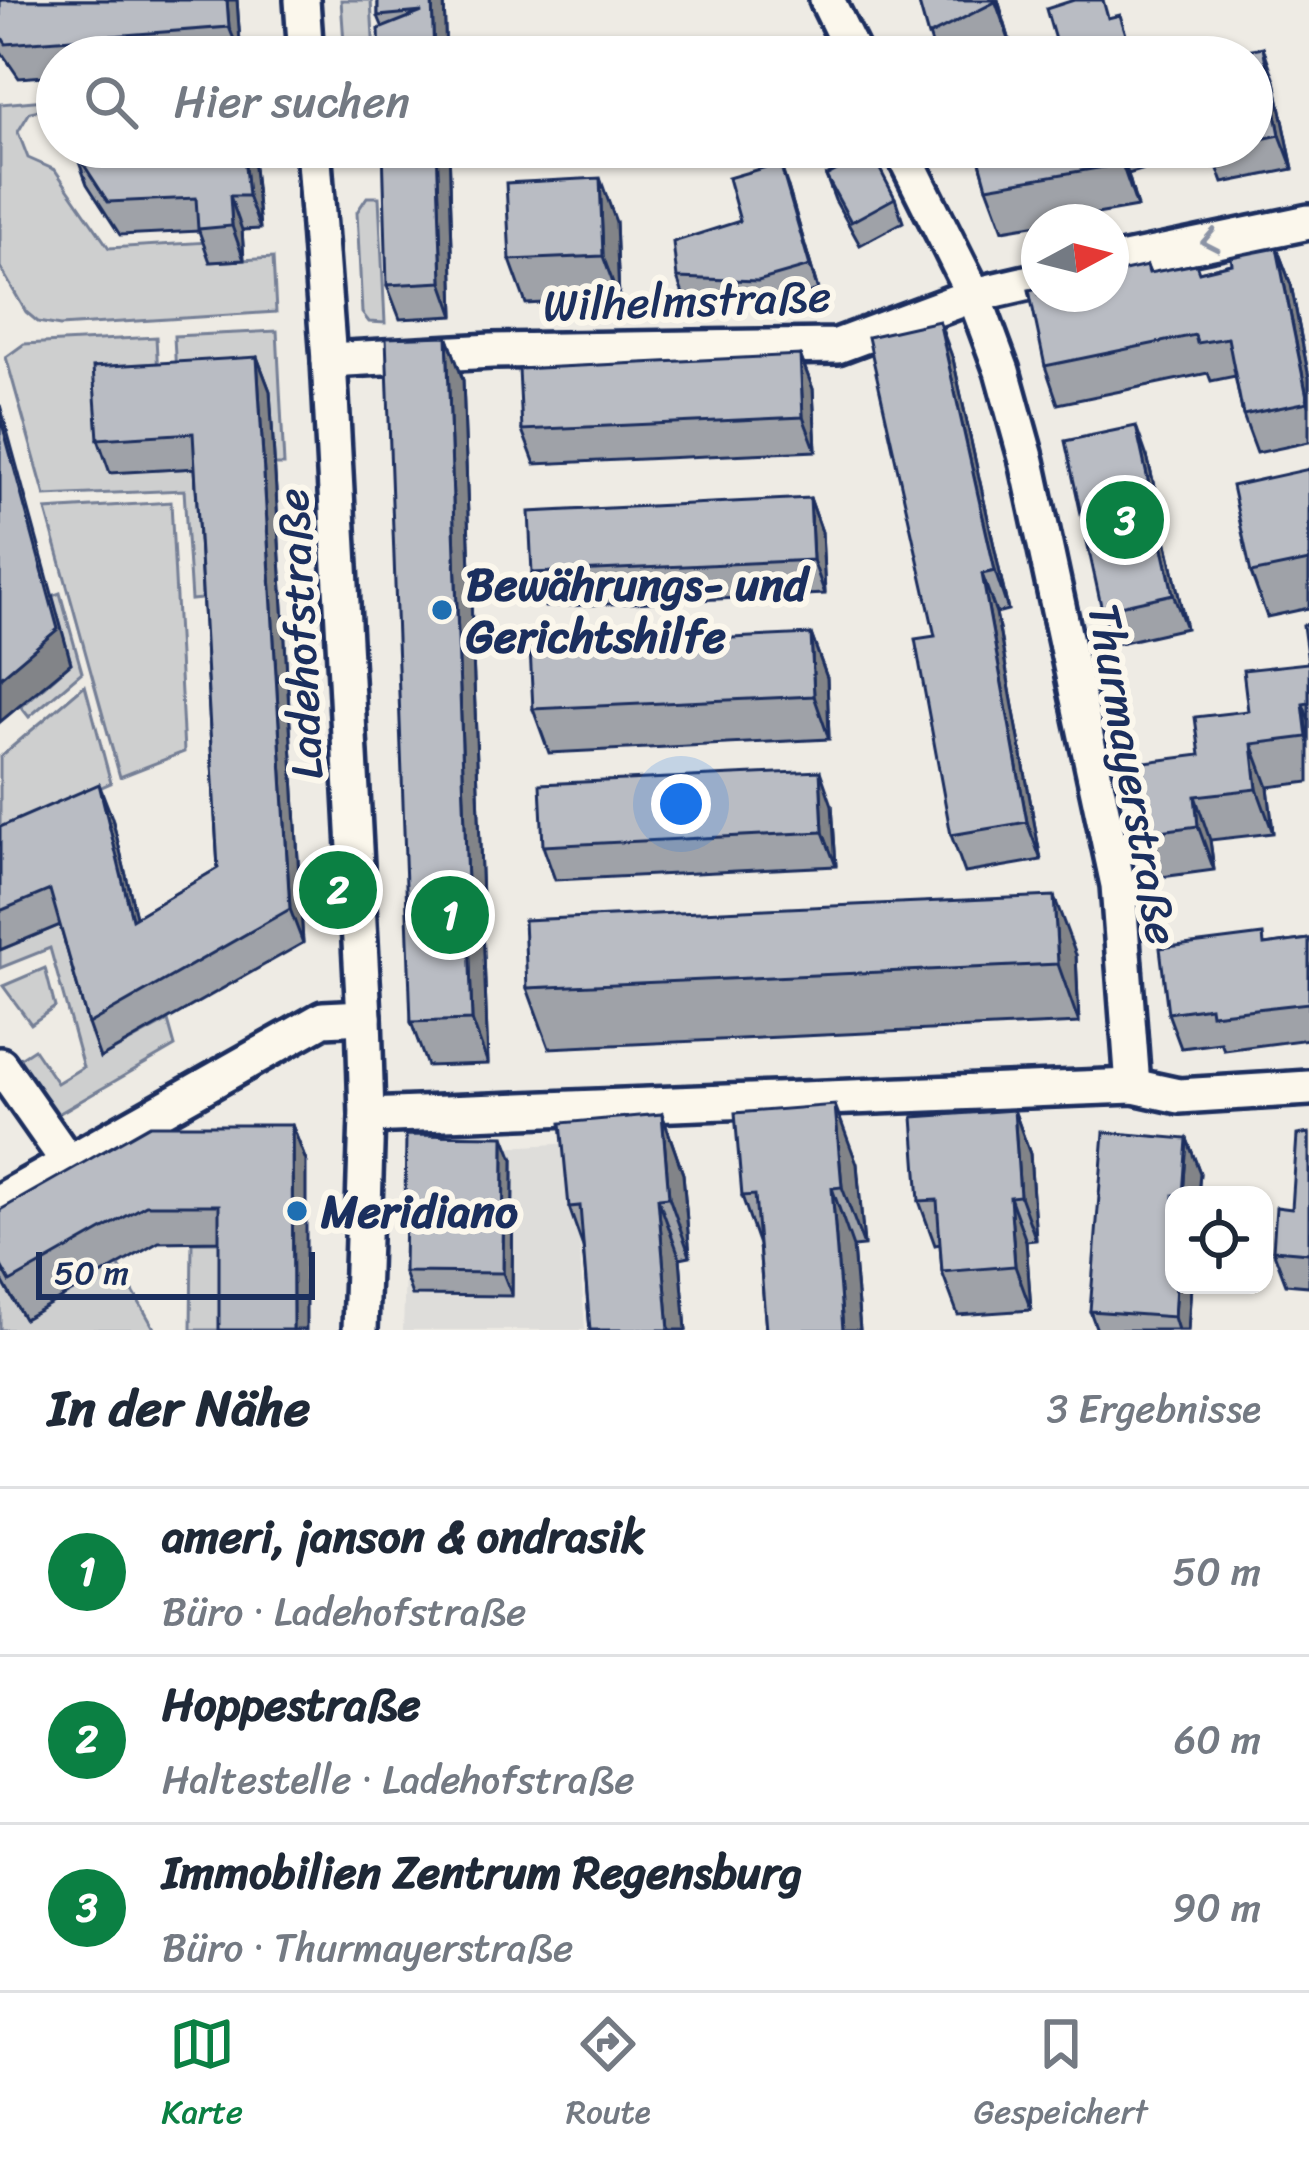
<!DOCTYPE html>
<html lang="de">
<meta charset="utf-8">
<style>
body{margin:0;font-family:Sriracha,sans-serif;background:#f2f2f3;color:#1f2937}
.controls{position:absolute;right:36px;bottom:36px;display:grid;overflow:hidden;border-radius:24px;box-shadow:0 3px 9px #0004}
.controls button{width:108px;height:108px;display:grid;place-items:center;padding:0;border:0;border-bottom:3px solid #e0e1e3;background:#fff;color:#1f2937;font:60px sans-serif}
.compass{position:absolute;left:1021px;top:204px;width:108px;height:108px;border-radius:50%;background:#fff;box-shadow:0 3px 9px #0004;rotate:83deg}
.scale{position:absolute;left:36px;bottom:30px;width:279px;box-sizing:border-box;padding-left:12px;border:6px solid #1b2f5e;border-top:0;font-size:33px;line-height:42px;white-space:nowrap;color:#1b2f5e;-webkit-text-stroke:9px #fbf7ec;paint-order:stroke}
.you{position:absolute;left:681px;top:804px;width:42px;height:42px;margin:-30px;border:9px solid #fff;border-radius:50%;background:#1a73e8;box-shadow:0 0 0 18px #1a73e833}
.badge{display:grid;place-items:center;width:78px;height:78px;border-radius:50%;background:#0b8043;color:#fff;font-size:39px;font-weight:700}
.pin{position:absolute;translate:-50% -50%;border:6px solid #fff;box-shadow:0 3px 12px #0006}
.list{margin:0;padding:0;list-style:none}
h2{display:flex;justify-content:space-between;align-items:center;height:156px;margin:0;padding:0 48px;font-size:51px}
h2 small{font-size:39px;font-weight:400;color:#747a83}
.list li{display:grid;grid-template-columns:78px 1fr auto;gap:36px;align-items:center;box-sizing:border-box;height:168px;padding:0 48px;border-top:3px solid #e0e1e3}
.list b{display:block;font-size:45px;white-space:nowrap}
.list p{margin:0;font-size:39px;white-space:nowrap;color:#747a83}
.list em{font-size:39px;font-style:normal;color:#747a83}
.icon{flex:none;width:66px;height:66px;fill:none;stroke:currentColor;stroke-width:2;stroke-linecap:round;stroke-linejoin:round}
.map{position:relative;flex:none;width:1309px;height:1330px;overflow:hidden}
.search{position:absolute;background:#fff;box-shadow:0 3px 9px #0004;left:36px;right:36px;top:36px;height:132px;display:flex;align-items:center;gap:30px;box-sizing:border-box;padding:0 42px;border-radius:66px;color:#747a83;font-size:45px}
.sheet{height:660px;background:#fff}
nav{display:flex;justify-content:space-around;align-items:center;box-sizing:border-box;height:168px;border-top:3px solid #e0e1e3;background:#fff;font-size:33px;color:#747a83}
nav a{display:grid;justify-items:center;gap:6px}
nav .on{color:#0b8043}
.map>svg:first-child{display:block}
.built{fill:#deddda}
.green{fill:#cecfcf;stroke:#747f96;stroke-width:3}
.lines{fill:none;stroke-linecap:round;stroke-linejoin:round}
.street-casing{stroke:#1b2f5e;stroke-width:42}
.street{stroke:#fbf7ec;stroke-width:33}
.wall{fill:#9fa2a8;stroke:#1b2f5e;stroke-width:3}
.shaded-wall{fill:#828488;stroke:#1b2f5e;stroke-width:3}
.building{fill:#b9bcc3;stroke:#1b2f5e;stroke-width:3}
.oneway{stroke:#8b93a5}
.poi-dot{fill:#1f6fb2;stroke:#fbf7ec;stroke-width:4.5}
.labels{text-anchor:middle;stroke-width:12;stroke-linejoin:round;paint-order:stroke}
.street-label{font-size:45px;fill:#1b2f5e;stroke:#fbf7ec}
.poi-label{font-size:45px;font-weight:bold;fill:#1b2f5e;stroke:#fbf7ec;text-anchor:start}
</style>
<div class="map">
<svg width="1309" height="1330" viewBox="0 0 1309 1330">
<rect width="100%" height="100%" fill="#eeebe4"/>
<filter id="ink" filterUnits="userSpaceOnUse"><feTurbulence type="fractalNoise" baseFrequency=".00833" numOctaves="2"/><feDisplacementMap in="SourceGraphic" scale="24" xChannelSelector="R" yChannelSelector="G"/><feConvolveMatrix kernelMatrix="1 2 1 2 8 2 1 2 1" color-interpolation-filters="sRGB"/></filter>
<g filter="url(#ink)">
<path class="built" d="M573,1143l12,187h-182l6,-177z"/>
<g class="green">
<path d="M341,0h30l3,57h-29z"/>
<path d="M57,99v7l-27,6 -12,20 10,26 27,12 54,78 100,-6 2,20 62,-4 3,54 -216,14 -22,-4 -12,-10 -26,-45v-163z"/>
<path d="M367,197h12l6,126 -16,-1 -7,-9 -5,-101z"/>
<path d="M277,331l7,134h-10l-97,-69 -3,-60z"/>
<path d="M156,337l2,38 -48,97 94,-4 8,130 -21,2 -7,-110 -139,6 -39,-139 18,-13z"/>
<path d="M171,502l13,250 -64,25 -74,-267z"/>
<path d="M60,593l22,79 -53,45 -8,-10 50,-44 -19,-67z"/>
<path d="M85,685l26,98 -111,48v-74z"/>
<path d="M62,924l38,134 68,-37 7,25 -122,71 -39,-55 20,-13 23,34 26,-16 -33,-119 -50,20v-18z"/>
<path d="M45,968l10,39 -24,17 -28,-38z"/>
<path d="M192,1242h40v88h-41z"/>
<path d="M118,1265l37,65h-155v-53l24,41z"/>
</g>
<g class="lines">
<g class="street-casing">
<g id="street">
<path d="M302,0l4,57"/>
<path d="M827,0l28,57"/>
<path d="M313,147l16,213 35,657 3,99 -7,214"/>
<path d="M900,147l74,148 28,76 25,90 91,424 15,201"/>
<path d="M1111,263l198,-41"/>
<path d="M329,360l163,-9 345,-5 137,-51 65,-15"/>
<path d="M0,1065l68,97"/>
<path d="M367,1116l766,-30 46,10 130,-8"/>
<path d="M0,1201l323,-182 41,-2"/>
</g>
</g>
<use href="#street" class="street"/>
</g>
<g class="wall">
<path d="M0,0h237l4,57h-184v18l-38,3 -19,-28z"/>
<path d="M378,0h66l2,57 -63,-29 -5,-12z"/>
<path d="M918,0h80l13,45 -22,12h-53z"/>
<path d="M1252,57l23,24 18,88 -70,14 -13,-36h42z"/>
<path d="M84,147h168l8,82 -18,1 2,30 -34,2 -11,-31 -79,4 -33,-51 -12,-33z"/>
<path d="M449,147l5,169 -54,3 -13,-34z"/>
<path d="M976,147h187l4,15 -39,12 9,33 -86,15h-12v2l-36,6 -16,-43z"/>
<path d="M826,176l69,22 8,24 -43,23 -25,-45z"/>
<path d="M788,187l30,103 -52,15 -80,-3 -9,-24 63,-57z"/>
<path d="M616,222l3,77 -93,5 -16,-44z"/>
<path d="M1277,248l14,37 18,93v64l-52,11 -14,-38 -8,-39 -24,5 -3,-8 -150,31 -13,-38 102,-100 3,7 49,-1 33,-8z"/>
<path d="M447,336l16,44 25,684 -61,2 -16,-44z"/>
<path d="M800,355l13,34 3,62 -281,13 -13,-34z"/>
<path d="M257,357l13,34 33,552 -203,115 -12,-34 -28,-99 -60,25v-123l112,-9 24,99 82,-49 -23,-400 -85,5 -12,-34z"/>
<path d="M953,359l55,251 -12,3 45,247 -76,13 -14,-38 -16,-199z"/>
<path d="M1148,460l38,168 -71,16 -13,-34z"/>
<path d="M1309,469v139l-42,9 -16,-44z"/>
<path d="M810,498l12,34 3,62 -280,13 -13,-34z"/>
<path d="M1309,624v158l-41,5 5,46 -63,7 4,30 -53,7 -16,-44 55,-78 48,-44 60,-48z"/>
<path d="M811,634l16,44 2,61 -280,14 -16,-44z"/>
<path d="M832,805l4,61 -281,14 -12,-34z"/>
<path d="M1309,939v100l-85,11 -3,-7 -40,5 -13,-35 98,-68z"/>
<path d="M1076,955l3,68 -530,25 -22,-60z"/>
<path d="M1014,1110l16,44 6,86 -10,1 5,69 -73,5 -16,-43 -2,-28 -5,1 -16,-44z"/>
<path d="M662,1114l21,60 7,82 -10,2 6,72h-96l-7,-83 -14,-40z"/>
<path d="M292,1125l14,36 -87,80 -60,1 -135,77 -24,-42v-67z"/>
<path d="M1309,1133v153l-23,-2 -13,-34 19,-41z"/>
<path d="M1187,1139l13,34 -2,22h-24v90h17l-3,45h-91l-7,-19z"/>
<path d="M513,1159l-1,137 -100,-1 -8,-23z"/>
<path d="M857,1164l7,82 -11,1 7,83h-94l-7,-85 -17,-49z"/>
</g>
<g class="shaded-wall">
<path d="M227,0h10l4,57 -12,-30z"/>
<path d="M432,0h12l2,57h-12z"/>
<path d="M995,0h3l13,45z"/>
<path d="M589,35l8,22h-6z"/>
<path d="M1263,47l12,34 18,88 -13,-34z"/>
<path d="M243,147h9l8,82 -12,-33z"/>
<path d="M437,147h12l5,169 -12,-34z"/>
<path d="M1116,147h2l10,27 9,33z"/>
<path d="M780,163l8,24 30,103 -8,-24z"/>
<path d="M600,178l16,44 3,77 -16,-43z"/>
<path d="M230,196l12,34 2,30 -12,-34z"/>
<path d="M1277,248l14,37 18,93v28z"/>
<path d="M939,321l14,38 55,251 -13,-39z"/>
<path d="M447,336l16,44 25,684 -16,-44z"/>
<path d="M800,355l13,34 3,62 -13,-34z"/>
<path d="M257,357l13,34 33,552 -13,-34z"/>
<path d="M0,405l71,258 -71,59z"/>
<path d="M1136,426l12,34 38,168 -13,-34z"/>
<path d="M810,498l12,34 3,62 -12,-34z"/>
<path d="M982,574l14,39 45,247 -14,-38z"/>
<path d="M811,634l16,44 2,61 -15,-43z"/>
<path d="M1303,704l6,17v22l-2,-6z"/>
<path d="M1252,744l16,43 5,46 -16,-44z"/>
<path d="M820,771l12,34 4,61 -13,-34z"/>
<path d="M99,784l13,34 33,135 -13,-34z"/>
<path d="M1195,796l15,44 4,30 -16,-44z"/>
<path d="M1054,896l22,59 3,68 -21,-59z"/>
<path d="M835,1105l22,59 7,82 -22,-59z"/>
<path d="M1014,1110l16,44 6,86 -16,-44z"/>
<path d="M662,1114l21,60 7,82 -21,-59z"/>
<path d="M292,1125l14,36v169h-13z"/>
<path d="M504,1136l9,23 -1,137 -9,-23z"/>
<path d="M1187,1139l13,34 -2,22h-15z"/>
<path d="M832,1188l21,59 7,83h-17z"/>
<path d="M1010,1197l16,44 5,69 -16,-44z"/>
<path d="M658,1198l22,60 6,72h-17z"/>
<path d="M1176,1285h15l-3,45h-10l-4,-13z"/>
</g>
<g class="building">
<path d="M0,0h227l2,27 -223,17 -6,-10z"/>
<path d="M378,0h54l2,57h-54l-1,-28 43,-17 -44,4z"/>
<path d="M918,0h77v2l-67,34z"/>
<path d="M1074,0h29l5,18 12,-3 13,42h-73l-14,-48z"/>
<path d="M589,35l2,22h-83l-1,-14z"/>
<path d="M1263,47l17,88 -28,6v-84h-42z"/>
<path d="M84,147h159l5,49h-18l2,30 -34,3 -2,-31 -88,4 -33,-51z"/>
<path d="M383,147h54l5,135 -55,3z"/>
<path d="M976,147h140l5,17 -134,23z"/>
<path d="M871,152l24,46 -44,24 -25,-46z"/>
<path d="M780,163l30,103 -52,15 -81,-3 -4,-36 67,-21 -12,-43z"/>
<path d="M600,178l3,78 -93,4 -4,-77z"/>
<path d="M1277,248l31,154 -65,13 -15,-77 -31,5 -2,-8 -150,31 -16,-76 10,-2v6h72v-20l36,-8 2,7 47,-9 3,8 33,-8 -1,-7z"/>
<path d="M939,321l56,250 -13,3 45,248 -76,13 -36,-196 20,-3 -67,-299z"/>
<path d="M447,336l25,684 -61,2 -25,-684z"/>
<path d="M800,355l3,62 -281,13 -3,-61z"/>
<path d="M257,357l33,552 -202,115 -38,-134 -50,21v-84l99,-43 33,135 86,-51 -25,-435 -95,6 -5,-72z"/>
<path d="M0,416l58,213 -58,49z"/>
<path d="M1136,426l37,168 -71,16 -37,-169z"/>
<path d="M1309,469v92l-58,12 -19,-87z"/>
<path d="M810,498l3,62 -281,13 -3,-61z"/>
<path d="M1309,624v79l-6,1 4,33 -55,7 5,45 -62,7 3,30 -53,7 -8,-70 63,-8 -5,-38 53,-6 -5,-41 65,-7 -5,-38z"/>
<path d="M811,634l3,62 -281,13 -3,-61z"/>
<path d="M820,771l3,61 -280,14 -3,-62z"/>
<path d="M1054,896l4,68 -531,24 -3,-68z"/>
<path d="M1263,935l1,10 45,-6v64l-98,11 -1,-7 -42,6 -8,-65z"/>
<path d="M835,1105l7,82 -10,1 11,142h-77l-11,-135 -13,1 -7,-83z"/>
<path d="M1014,1110l6,86 -10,1 5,69 -73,6 -5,-72 -18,1 -6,-84z"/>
<path d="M662,1114l7,83 -11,1 11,132h-79l-10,-124 -11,1 -8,-84z"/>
<path d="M150,1125h142l1,205h-74v-125h-73l-136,77 -10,-18v-54z"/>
<path d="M1104,1132l83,7 -4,56h-9v90h2l-2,32 -84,-6z"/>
<path d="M1309,1133v120l-36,-3 3,-43 16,2 5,-74z"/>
<path d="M406,1135l98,1 -1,137 -99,-1z"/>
</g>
<defs><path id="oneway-chevron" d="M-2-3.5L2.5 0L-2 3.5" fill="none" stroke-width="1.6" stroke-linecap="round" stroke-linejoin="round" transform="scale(3)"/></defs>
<use class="oneway" href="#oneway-chevron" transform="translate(1210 241) rotate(169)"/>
</g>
<g class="poi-dot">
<circle cx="442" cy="610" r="12"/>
<circle cx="297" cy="1211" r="12"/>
</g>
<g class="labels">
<g class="street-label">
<text transform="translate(687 300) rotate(-2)" y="16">Wilhelmstraße</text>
<text transform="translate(299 634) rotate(-93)" y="16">Ladehofstraße</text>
<text transform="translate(1134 774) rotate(80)" y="16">Thurmayerstraße</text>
</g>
<g class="poi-label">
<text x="466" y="600">Bewährungs- und<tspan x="466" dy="52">Gerichtshilfe</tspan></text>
<text x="321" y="1227">Meridiano</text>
</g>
</g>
</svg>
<div class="controls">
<button><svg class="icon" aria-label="locate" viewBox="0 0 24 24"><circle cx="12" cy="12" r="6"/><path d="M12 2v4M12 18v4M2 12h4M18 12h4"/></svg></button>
</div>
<svg class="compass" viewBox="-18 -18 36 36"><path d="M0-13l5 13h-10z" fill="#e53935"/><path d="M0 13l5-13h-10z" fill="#747a83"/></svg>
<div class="scale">50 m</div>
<div class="you"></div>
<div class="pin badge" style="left:450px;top:915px">1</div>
<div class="pin badge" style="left:338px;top:890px">2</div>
<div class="pin badge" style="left:1125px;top:520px">3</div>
<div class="search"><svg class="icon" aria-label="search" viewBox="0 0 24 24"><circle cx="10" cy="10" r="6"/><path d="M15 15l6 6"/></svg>Hier suchen</div>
</div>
<section class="sheet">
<h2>In der Nähe<small>3 Ergebnisse</small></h2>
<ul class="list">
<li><span class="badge">1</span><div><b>ameri, janson &amp; ondrasik</b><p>Büro · Ladehofstraße</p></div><em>50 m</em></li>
<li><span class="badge">2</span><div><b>Hoppestraße</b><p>Haltestelle · Ladehofstraße</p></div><em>60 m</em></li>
<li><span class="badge">3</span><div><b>Immobilien Zentrum Regensburg</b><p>Büro · Thurmayerstraße</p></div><em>90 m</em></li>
</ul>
</section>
<nav>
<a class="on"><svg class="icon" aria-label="map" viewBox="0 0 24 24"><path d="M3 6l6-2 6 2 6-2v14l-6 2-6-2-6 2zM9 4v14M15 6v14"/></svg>Karte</a>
<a><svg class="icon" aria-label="directions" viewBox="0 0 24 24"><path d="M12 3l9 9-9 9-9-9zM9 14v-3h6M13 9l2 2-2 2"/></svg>Route</a>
<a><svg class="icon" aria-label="saved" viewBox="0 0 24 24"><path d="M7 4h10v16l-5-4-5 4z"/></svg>Gespeichert</a>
</nav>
